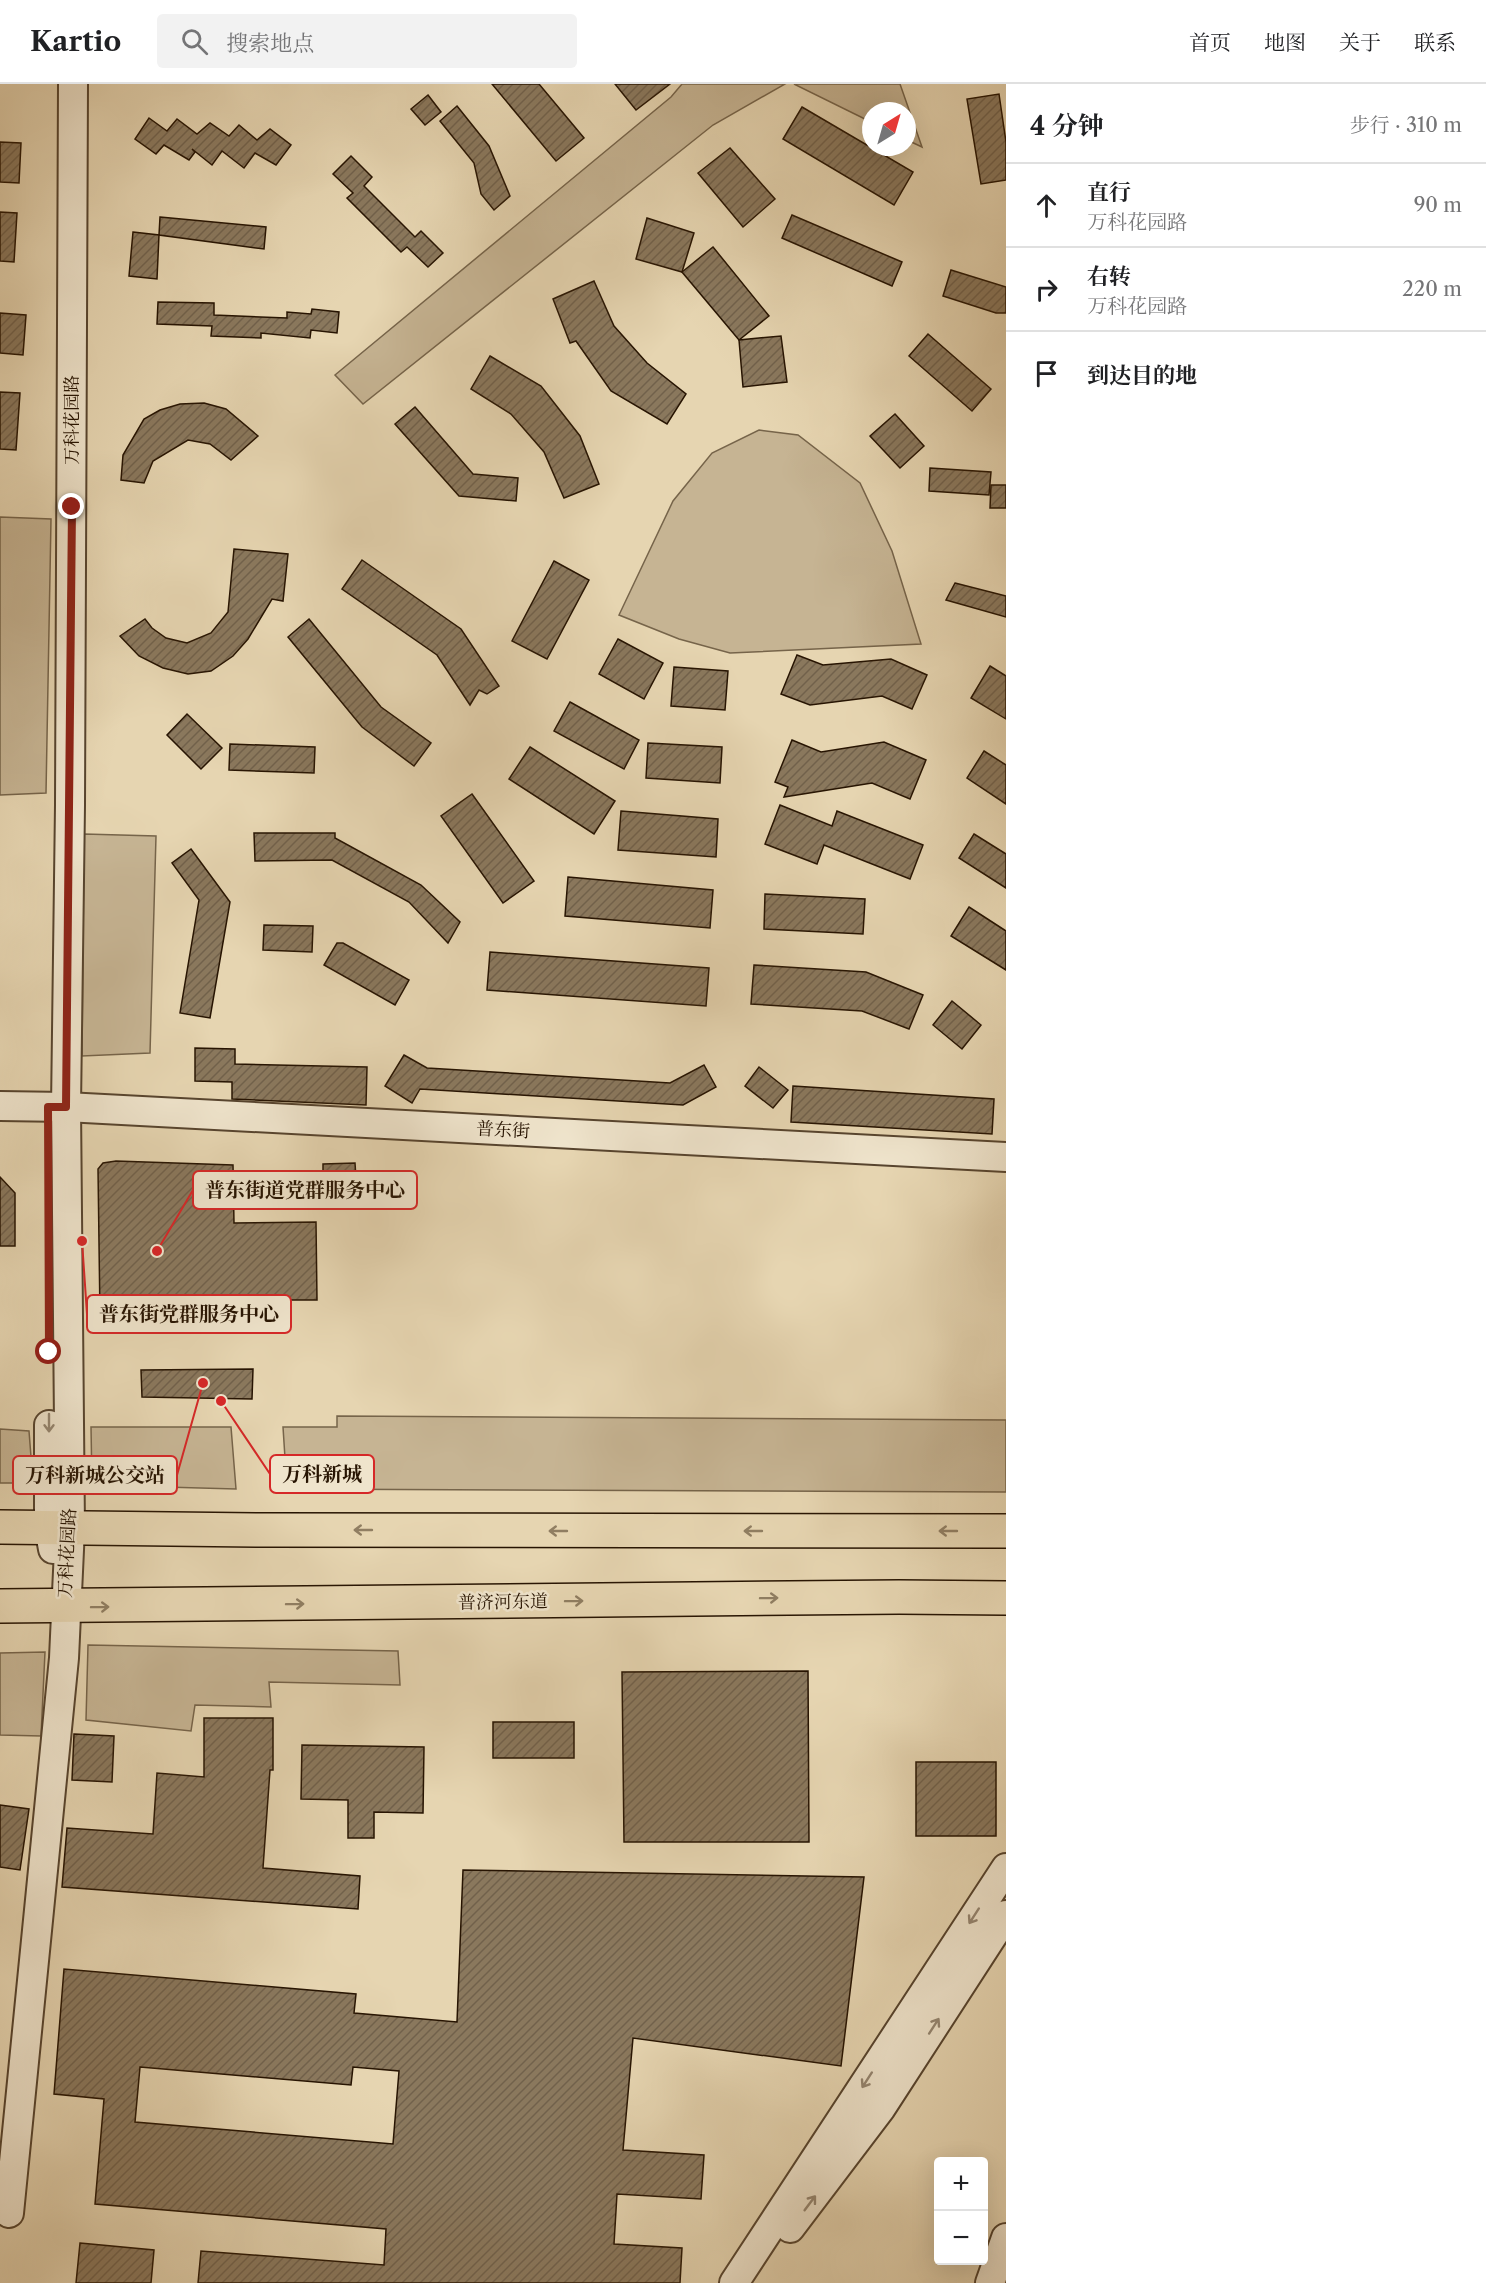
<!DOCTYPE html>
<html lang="zh">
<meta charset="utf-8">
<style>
body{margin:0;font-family:"Libre Caslon Text","Noto Serif SC",serif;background:#f2f2f2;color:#202124}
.controls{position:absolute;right:18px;bottom:18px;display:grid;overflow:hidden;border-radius:6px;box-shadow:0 6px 24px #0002}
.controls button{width:54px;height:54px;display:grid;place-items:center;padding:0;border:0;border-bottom:2px solid #e0e0e0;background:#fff;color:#202124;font:30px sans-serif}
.compass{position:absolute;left:862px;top:18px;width:54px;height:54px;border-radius:50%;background:#fff;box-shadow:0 6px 24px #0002;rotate:37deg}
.stop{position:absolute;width:18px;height:18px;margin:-14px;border:4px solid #8f2418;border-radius:50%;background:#fff}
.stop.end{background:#8f2418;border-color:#fff;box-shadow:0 2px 6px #0008}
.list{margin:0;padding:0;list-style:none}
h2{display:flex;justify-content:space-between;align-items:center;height:78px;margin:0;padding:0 24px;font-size:26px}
h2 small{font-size:20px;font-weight:400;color:#757577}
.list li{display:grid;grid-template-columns:39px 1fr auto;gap:18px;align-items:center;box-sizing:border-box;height:84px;padding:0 24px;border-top:2px solid #e0e0e0}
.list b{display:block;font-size:22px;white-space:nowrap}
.list p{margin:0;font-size:20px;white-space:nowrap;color:#757577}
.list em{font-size:20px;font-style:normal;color:#757577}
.icon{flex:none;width:33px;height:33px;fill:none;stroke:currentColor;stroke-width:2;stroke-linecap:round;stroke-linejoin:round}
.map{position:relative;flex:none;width:1006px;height:2199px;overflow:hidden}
header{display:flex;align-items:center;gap:36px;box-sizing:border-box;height:84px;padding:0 30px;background:#fff;border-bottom:2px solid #e0e0e0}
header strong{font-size:28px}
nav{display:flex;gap:33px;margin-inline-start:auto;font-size:21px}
.search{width:420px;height:54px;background:#f2f2f2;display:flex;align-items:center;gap:15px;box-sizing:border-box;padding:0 21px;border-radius:6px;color:#757577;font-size:22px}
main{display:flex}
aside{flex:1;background:#fff}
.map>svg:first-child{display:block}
.green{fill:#c6b493;stroke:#76644a;stroke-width:1.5}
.building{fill:url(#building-hatch);stroke:#271402;stroke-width:1.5;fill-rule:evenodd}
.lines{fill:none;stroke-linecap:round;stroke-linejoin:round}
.minor-casing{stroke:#57442e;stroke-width:32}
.major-casing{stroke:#271402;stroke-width:36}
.minor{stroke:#efe4cc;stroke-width:28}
.major{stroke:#e6d5b1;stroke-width:33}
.oneway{stroke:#958671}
.oneway2{stroke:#907e62}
.route{stroke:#8f2418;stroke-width:8}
.labels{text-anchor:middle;stroke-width:5;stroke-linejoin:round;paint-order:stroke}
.street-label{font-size:18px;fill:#271402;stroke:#efe4cc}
.leader{fill:none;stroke:#d62828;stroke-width:2}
.callout-dot{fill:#d62828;stroke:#efe4cc;stroke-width:2}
.callout{fill:#efe4cc;stroke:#d62828;stroke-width:2}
.callout-label{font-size:20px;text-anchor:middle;font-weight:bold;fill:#271402}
</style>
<header>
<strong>Kartio</strong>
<div class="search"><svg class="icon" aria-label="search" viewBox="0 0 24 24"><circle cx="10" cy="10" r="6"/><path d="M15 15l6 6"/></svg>搜索地点</div>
<nav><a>首页</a><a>地图</a><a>关于</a><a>联系</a></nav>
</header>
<main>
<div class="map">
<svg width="1006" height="2199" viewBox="0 0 1006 2199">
<defs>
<pattern id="building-hatch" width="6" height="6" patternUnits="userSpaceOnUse" patternTransform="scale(1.5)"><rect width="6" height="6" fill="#8a785d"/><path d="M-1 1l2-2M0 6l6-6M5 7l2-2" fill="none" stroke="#71614b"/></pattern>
</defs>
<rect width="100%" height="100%" fill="#e6d5b1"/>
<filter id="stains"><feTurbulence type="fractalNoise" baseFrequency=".00333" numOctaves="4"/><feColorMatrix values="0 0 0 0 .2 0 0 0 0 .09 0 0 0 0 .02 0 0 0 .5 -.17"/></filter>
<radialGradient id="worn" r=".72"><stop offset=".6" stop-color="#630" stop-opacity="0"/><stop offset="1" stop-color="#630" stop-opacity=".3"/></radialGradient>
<g class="green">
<path d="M682,0h103l-72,41 -350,279 -28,-29 336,-278z"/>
<path d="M794,0h106l22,63 -15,-7v-29h-36v11z"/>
<path d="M759,346l39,5 62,48 32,68 29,93 -191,9 -51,-14 -60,-24 54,-114 39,-48z"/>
<path d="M0,433l51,2 -5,274 -46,2z"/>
<path d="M84,750l72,2 -6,217 -68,3z"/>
<path d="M337,1332l669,4v72l-719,-3 -4,-62h54z"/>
<path d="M91,1343h140l5,62 -144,-4z"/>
<path d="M0,1345l29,2 4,52h-33z"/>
<path d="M88,1561l310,6 2,34 -131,-3 2,25 -76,-2 -4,26 -105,-11z"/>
<path d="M45,1568l-4,84 -41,-1v-82z"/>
</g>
<g class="building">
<path d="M492,0h47l45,54 -28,23z"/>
<path d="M615,0h55l-34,26z"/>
<path d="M999,10l7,48v38l-25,4 -14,-85z"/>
<path d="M428,11l13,17 -16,13 -14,-16z"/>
<path d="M457,22l32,40 21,50 -16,14 -13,-16 -7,-31 -34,-42z"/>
<path d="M802,23l111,65 -19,33 -111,-66z"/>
<path d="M149,34l18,13 10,-12 20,15 13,-11 19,13 10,-11 18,15 13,-11 21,16 -15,20 -21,-12 -11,15 -22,-17 -10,14 -20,-16 3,3 -6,8 -25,-15 -8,9 -21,-15z"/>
<path d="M0,58l21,1 -2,40 -19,-1z"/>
<path d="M730,64l45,51 -32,28 -45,-54z"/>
<path d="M351,72l21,21 -8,9 51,51 6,-6 22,22 -15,14 -21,-20 -6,5 -54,-54 6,-5 -20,-19z"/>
<path d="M0,128l17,1 -3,49 -14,-1z"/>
<path d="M792,131l110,47 -10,24 -110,-48z"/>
<path d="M160,133l106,10 -2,22 -105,-14z"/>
<path d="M647,134l47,15 -12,39 -46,-13z"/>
<path d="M133,148l26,3 -2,44 -28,-3z"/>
<path d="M713,163l56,69 -30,24 -57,-68z"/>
<path d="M951,186l55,17v26h-10l-53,-17z"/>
<path d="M594,197l20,45 33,37 39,31 -19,30 -56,-33 -35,-50 -6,2 -17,-44z"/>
<path d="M158,218l56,1v12l73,3v-6l24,2 1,-5 27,3 -2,21 -26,-3 -1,8 -49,-5v5l-50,-2 1,-10 -55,-2z"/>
<path d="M0,229l26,2 -3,40 -23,-2z"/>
<path d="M928,250l63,55 -19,22 -63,-55z"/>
<path d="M781,252l6,46 -44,5 -4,-47z"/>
<path d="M490,272l51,30 39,50 19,48 -35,14 -20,-46 -33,-38 -40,-25z"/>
<path d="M0,308l20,1 -4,57 -16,-1z"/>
<path d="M204,319l22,6 32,27 -27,24 -21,-16 -22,-4 -35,21 -9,22 -23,-3 2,-25 21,-36 16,-9 20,-6z"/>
<path d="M415,323l58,67 45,4 -2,23 -57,-5 -64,-72z"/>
<path d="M895,330l29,32 -24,22 -30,-32z"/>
<path d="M930,384l61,4 -2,23 -60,-4z"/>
<path d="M991,401h15v23h-16z"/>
<path d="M234,465l54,5 -5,47 -11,-2 -24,40 -15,17 -22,15 -23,3 -25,-6 -24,-12 -19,-20 25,-17 7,9 14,10 21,5 24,-10 17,-21z"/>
<path d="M362,476l99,69 38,57 -12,8 -8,-4 -9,15 -33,-50 -95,-66z"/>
<path d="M554,477l35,19 -42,79 -35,-18z"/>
<path d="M955,499l51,13v21l-60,-17z"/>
<path d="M309,535l72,88 50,36 -17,23 -52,-39 -74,-90z"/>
<path d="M618,555l45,24 -19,36 -45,-25z"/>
<path d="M797,571l26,10 68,-6 36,16 -15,34 -30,-13 -72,9 -29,-11z"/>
<path d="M990,582l16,10v43l-35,-21z"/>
<path d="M674,583l54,4 -3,39 -54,-4z"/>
<path d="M570,618l69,38 -15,29 -70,-38z"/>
<path d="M187,630l35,34 -21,21 -34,-34z"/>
<path d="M792,656l29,12 63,-10 42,18 -16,39 -38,-16 -88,14 4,-10 -13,-5z"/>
<path d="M648,659l74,4 -2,36 -74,-5z"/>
<path d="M230,660l85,3 -1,26 -85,-3z"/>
<path d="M530,663l85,54 -21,33 -85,-55z"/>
<path d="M984,667l22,14v39l-39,-26z"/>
<path d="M472,710l62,87 -31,22 -62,-87z"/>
<path d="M780,721l52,21 5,-15 86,34 -13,34 -86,-34 -7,19 -52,-20z"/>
<path d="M621,727l97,8 -2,38 -98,-7z"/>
<path d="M254,749h81v5l86,47 39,37 -12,21 -39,-41 -77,-42 -77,1z"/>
<path d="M974,750l32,20v34l-47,-30z"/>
<path d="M191,765l39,53 -20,116 -30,-5 19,-113 -27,-37z"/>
<path d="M568,793l145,13 -3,38 -145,-12z"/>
<path d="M765,810l100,5 -2,35 -99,-5z"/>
<path d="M969,823l37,24v39l-55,-34z"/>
<path d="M264,841l49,1 -1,26 -49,-2z"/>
<path d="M337,859h6l66,37 -14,25 -71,-40z"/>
<path d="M490,868l219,16 -3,38 -219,-16z"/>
<path d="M754,881l112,7 57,23 -14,34 -47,-18 -111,-7z"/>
<path d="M952,917l29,24 -19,24 -29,-24z"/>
<path d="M195,964l40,1v15l132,3 -1,38 -134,-6v-17l-37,-1z"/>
<path d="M404,971l23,13 243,15 34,-18 12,22 -33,18 -263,-16 -8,14 -27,-17z"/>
<path d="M759,983l29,23 -15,18 -28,-22z"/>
<path d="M793,1002l201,13 -2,35 -201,-12z"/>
<path d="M116,1077l117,4 1,58 82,-1 1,78h-101l-3,17 -113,-1 -2,-147 5,-6z"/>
<path d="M355,1079l2,31h-15v-14l-19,1v-17z"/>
<path d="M0,1093l15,16v53h-15z"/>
<path d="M253,1285l-1,30 -110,-2 -1,-27z"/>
<path d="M808,1587l1,171h-185l-2,-170z"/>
<path d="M204,1634h69v52h-3l-7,98 97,8 -2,33 -296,-22 5,-59 86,6 4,-61 47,4z"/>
<rect x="493" y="1638" width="81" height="36"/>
<path d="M74,1650l40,2 -2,46 -40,-2z"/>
<path d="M302,1661l122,2 -1,66 -49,-1v26h-26v-38l-47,-1z"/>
<rect x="916" y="1678" width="80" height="74"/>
<path d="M0,1721l29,4 -9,61 -20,-3z"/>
<path d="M463,1786l401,7 -23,189 -208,-28 -10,112 81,5 -3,44 -84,-5 -3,50 68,4 -2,35h-482l3,-32 183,14 2,-36 -291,-25 9,-105 -50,-5 10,-125 292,25 -2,19 103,9zM140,1983l211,18 2,-18 46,4 -6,73 -258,-22z"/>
<path d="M80,2159l74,7 -3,33h-75z"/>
</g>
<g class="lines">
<g class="minor-casing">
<g id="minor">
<path d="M0,1022l66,1 940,50"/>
<path d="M49,1341v102l4,22"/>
<path d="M9,2129l55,-555 6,-130 -4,-421 4,-302 3,-721"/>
<path d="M790,2144l91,-120 125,-193"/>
<path d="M734,2199l272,-415"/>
<path d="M990,2199l16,-45"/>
</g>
</g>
<g class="major-casing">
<g id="major">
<path d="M0,1443l264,3 742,1"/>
<path d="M0,1522l899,-9 107,1"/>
</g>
</g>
<use href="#minor" class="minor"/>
<use href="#major" class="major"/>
</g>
<defs><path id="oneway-shaft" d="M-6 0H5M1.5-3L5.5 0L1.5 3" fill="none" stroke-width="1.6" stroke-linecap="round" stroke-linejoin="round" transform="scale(1.5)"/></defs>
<g class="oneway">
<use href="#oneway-shaft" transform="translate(49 1339) rotate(90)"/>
<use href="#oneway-shaft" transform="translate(974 1832) rotate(123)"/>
<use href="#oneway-shaft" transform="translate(934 1942) rotate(-57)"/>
<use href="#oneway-shaft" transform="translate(867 1996) rotate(123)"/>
<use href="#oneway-shaft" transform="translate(810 2119) rotate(-53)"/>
</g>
<g class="oneway2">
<use href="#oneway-shaft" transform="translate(363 1446) rotate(-180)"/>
<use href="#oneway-shaft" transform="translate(558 1447) rotate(-180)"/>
<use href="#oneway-shaft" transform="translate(753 1447) rotate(-180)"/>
<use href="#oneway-shaft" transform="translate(948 1447) rotate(-180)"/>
<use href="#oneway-shaft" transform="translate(769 1514) rotate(-1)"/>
<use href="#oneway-shaft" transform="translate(574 1517) rotate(-1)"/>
<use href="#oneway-shaft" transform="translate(295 1520) rotate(-1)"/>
<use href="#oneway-shaft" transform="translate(100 1523) rotate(-1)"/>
</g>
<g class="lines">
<path class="route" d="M49,1268l-1,-245h18l6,-600"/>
</g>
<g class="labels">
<g class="street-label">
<text transform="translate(72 336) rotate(-90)" y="6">万科花园路</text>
<text transform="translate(503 1046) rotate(3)" y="6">普东街</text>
<text transform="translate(67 1469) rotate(-87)" y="6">万科花园路</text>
<text transform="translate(503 1518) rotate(-1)" y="6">普济河东道</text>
</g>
</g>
<path class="leader" d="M157 1167L193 1106M82 1157L87 1230M221 1317L270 1390M203 1299L177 1391"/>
<g class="callout-dot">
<circle cx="157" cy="1167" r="6"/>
<circle cx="82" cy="1157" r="6"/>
<circle cx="221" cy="1317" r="6"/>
<circle cx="203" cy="1299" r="6"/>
</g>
<g class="callout">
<rect x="193" y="1087" width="224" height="38" rx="6"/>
<rect x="87" y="1211" width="204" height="38" rx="6"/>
<rect x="270" y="1371" width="104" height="38" rx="6"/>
<rect x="13" y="1372" width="164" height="38" rx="6"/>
</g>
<g class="callout-label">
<text x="305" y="1113">普东街道党群服务中心</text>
<text x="189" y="1237">普东街党群服务中心</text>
<text x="322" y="1397">万科新城</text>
<text x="95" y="1398">万科新城公交站</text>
</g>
<rect width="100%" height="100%" filter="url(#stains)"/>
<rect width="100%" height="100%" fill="url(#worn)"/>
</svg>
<div class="controls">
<button>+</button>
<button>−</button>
</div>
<svg class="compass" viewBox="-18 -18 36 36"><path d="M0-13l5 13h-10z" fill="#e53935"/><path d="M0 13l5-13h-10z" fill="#757577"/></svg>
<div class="stop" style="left:49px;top:1268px"></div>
<div class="stop end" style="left:72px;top:423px"></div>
</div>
<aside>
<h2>4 分钟<small>步行 · 310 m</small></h2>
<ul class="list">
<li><svg class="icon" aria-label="ahead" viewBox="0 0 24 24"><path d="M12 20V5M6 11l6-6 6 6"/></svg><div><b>直行</b><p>万科花园路</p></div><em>90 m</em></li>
<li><svg class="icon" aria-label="right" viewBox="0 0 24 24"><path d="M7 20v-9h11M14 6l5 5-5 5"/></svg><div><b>右转</b><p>万科花园路</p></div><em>220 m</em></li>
<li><svg class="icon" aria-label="arrive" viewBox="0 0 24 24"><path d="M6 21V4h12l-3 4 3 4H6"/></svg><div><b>到达目的地</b></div></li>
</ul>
</aside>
</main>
